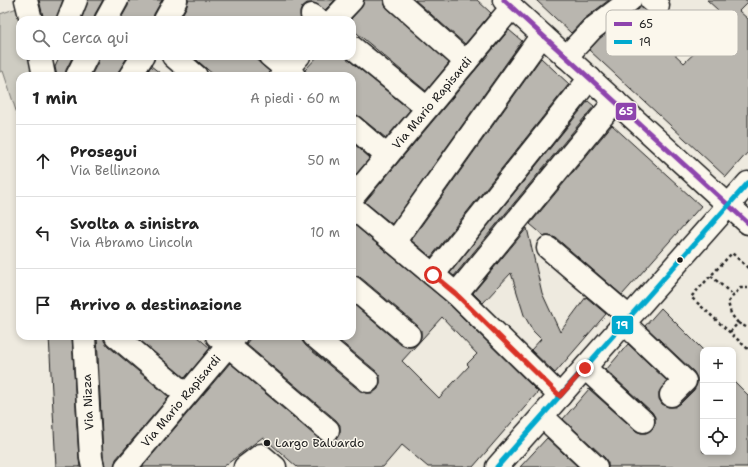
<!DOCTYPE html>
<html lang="it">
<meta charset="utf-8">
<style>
body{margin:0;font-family:"Shantell Sans",sans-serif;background:#f6f6f6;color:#222}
.controls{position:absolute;right:12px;bottom:12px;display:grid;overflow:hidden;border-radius:8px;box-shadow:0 2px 6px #0003}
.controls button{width:36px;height:36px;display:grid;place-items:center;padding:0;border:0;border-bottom:1px solid #e0e0e0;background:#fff;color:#222;font:20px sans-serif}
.stop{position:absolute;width:12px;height:12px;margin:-9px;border:3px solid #d93025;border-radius:50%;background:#fff}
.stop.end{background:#d93025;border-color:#fff;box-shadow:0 1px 4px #0008}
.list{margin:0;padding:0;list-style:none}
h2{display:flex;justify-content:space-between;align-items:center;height:52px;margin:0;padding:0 16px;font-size:17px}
h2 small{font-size:13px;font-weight:400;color:#767676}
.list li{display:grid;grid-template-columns:26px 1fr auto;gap:12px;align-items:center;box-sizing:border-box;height:72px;padding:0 16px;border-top:1px solid #e0e0e0}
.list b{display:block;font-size:15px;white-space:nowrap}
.list p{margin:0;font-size:13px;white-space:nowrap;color:#767676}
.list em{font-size:13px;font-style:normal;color:#767676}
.icon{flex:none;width:22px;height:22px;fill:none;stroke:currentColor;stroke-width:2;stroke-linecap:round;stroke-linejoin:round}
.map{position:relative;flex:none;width:748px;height:467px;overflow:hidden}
.search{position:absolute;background:#fff;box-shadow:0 2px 6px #0003;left:16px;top:16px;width:340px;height:44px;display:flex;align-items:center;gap:10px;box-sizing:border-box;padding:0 14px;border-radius:12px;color:#767676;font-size:15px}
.panel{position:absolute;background:#fff;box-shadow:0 2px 6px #0003;left:16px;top:72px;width:340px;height:268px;border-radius:12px}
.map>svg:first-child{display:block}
.green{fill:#ceccc2;stroke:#75746f}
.building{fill:#b9b6af;stroke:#1c1c1c;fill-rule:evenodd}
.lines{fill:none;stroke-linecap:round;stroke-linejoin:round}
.street-casing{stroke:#1c1c1c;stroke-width:25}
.secondary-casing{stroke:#1c1c1c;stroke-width:25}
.path{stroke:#1c1c1c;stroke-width:2.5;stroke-dasharray:3 3;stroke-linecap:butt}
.street{stroke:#fbf7ec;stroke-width:22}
.secondary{stroke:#fbf7ec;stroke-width:22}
.bus-1-casing{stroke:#fbf7ec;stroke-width:8}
.bus-2-casing{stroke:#fbf7ec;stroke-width:8}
.bus-1{stroke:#8e44ad;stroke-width:5}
.bus-2{stroke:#00a9ce;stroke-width:5}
.route{stroke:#d93025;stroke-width:5}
.bus-dot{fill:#1c1c1c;stroke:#fbf7ec;stroke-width:1.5}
.labels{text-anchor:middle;stroke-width:3;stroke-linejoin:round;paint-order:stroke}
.street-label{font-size:12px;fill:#1c1c1c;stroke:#fbf7ec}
.poi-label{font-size:12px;fill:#1c1c1c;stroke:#fbf7ec;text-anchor:start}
.key{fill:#fbf7ec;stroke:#b8b5ae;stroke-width:1}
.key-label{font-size:11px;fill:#1c1c1c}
.line-badge{stroke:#fbf7ec;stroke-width:1.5}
.badge-label{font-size:11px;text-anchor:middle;font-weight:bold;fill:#fff}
</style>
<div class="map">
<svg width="748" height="467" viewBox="0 0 748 467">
<rect width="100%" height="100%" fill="#eeeadf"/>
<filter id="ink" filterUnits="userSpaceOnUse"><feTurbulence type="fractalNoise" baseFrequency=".025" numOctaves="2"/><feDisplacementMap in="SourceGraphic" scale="8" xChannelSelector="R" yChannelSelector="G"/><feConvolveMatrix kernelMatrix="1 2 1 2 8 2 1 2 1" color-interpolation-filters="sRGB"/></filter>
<g filter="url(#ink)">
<path class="green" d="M20,7v49h10l4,20h-14v47l-17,-52 -3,1v-58z"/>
<g class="building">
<path d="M39,0h24l-7,20h-12z"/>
<path d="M88,0h15l-8,14 -1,6h-13z"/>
<path d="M129,0h33l-8,14 -1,6h-33l8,-14z"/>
<path d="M188,0h147l-10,10 -11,-7h-7l-5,4 -2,5 1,8h-122l8,-14z"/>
<path d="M364,0h20v4l4,5 61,54 -23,28 -74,-62v-9h-2l11,-12z"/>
<path d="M415,0h62l14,13 -26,31z"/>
<path d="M536,0h73l-25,19 -13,14z"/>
<path d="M707,0h41v2l-9,9 9,8v133l-22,25 -137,-127 11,-12 38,-28 3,-4 9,9 8,3 -11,10 37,35 37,-35 -11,-9 8,-9z"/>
<path d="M509,30l13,11 -130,183 -27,-22z"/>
<path d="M60,56h13l-7,14 -1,6h-8l-2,-9z"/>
<path d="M99,56h29l-8,13 -2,7h-27l7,-14z"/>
<path d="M192,56h60l18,16 -1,4h-54z"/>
<path d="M318,56h26l66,54 -24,28 -26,-21 -8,-3v-38h-46l-1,-6z"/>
<path d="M541,58l28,26 -138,173 -20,-17z"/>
<path d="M151,66l13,10h-19z"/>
<path d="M588,101l6,5 -140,170 -4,-3z"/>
<path d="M612,125l89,81 -79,89 -66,-57 -6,-2h-6l-14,-12z"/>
<path d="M352,142l18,16 -18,21z"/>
<path d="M352,223l96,80 90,89 -65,75h-45l-26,-22 -19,22h-86l-34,-30 -40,30h-81l88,-104 90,77 6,2h7l4,-4 3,-6v-7l-4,-5 -90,-76 6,-8h50v5l4,5 54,45 6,2h7l5,-4 2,-6v-7l-4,-5 -42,-35h18v-33l49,42 5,2h7l5,-4 3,-6v-7l-4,-5 -57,-48 -8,-2zM442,317l35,37 -10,10 2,2 -30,32 -37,-37z"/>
<path d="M527,228l15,65 18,39 26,-35 20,17 -51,59 -24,-23 10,-11 -8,-8 -9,-16 -13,-42 -28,30 -10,-10z"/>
<path d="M661,308l42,42v102h30v-72l15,15v72h-140v-4l-3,-5 -42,-39 26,-30 46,41 6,3h5l6,-4 3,-6v-6l-3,-5 -46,-42 22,-26 39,37 -8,11v7l3,5 6,3h7l5,-3 14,-14 3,-6v-6l-3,-6 -49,-46z"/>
<path d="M49,336h23l7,123 1,8h-24z"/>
<path d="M97,336h7v5l4,5 61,51 -53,62 -2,8h-9l-2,-11z"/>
<path d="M135,336h61l14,12 -25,30z"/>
<path d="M547,438l31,29h-58z"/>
</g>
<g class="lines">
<g class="street-casing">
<g id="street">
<path d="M396,0l70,62"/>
<path d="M651,0l7,6"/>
<path d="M312,15l6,5"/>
<path d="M68,20l8,-20"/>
<path d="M106,20l11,-20"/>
<path d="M165,20l11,-20"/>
<path d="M333,20l19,-20"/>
<path d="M352,47l75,61"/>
<path d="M173,56l23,20"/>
<path d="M270,56l24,20"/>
<path d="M566,57l26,-28 38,-29"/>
<path d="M77,76l10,-20"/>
<path d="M130,76l13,-20"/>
<path d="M281,76l18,-20"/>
<path d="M352,126l35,30"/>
<path d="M352,198l160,-191"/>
<path d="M352,207l104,87 104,102"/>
<path d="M394,242l148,-207"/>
<path d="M548,248l81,69"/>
<path d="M433,275l157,-197"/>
<path d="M352,287l57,48"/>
<path d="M456,294l159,-193"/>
<path d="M624,323l61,58 -14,14"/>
<path d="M116,336l70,59"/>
<path d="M217,336l111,94"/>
<path d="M314,336l54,45"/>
<path d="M585,368l58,53"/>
<path d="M542,416l54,51"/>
<path d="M126,467l110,-131"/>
<path d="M245,467l16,-12 14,12"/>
</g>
</g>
<g class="secondary-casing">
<g id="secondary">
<path d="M26,0l5,20"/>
<path d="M504,0l244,223"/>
<path d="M40,56l4,20"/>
<path d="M84,336l7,122 2,9"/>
<path d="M497,467l251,-284"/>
</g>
</g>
<g class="path">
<path d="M748,268l-16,-15 -41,44 57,52"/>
<path d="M711,276l22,19"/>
<path d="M738,323l-7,-9 -3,-12 12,-14h8"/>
<path d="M730,332l8,-9 10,5"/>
</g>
<use href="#street" class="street"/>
<use href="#secondary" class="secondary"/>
<g class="bus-1-casing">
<path id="bus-1" d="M504,0l244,223"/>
</g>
<g class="bus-2-casing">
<path id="bus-2" d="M497,467l251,-284"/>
</g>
<use href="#bus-1" class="bus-1"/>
<use href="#bus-2" class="bus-2"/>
</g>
</g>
<g class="lines" filter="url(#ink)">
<path class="route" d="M433,275l23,19 104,102 25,-28"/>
</g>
<g class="bus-dot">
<circle cx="680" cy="260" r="3.5"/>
<circle cx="267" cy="443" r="4"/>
</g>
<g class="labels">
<g class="street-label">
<text transform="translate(432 103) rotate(-50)" y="4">Via Mario Rapisardi</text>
<text transform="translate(181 401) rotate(-50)" y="4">Via Mario Rapisardi</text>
<text transform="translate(88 402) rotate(-93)" y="4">Via Nizza</text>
</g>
<g class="poi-label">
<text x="275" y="447">Largo Baluardo</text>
</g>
</g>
<rect x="606" y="10" width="132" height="46" rx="6" class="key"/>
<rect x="614" y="22" width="18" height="4" fill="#8e44ad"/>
<rect x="614" y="40" width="18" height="4" fill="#00a9ce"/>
<g class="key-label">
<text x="639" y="28">65</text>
<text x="639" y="46">19</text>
</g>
<g class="line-badge">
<rect x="615" y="102" width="22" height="19" rx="4" fill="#8e44ad"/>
<rect x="611" y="315" width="23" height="20" rx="4" fill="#00a9ce"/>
</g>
<g class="badge-label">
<text x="626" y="115">65</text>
<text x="622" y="329">19</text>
</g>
</svg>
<div class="controls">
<button>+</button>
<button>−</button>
<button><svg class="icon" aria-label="locate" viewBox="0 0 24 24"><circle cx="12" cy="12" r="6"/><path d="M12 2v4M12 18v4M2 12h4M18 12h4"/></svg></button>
</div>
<div class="stop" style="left:433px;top:275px"></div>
<div class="stop end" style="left:585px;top:368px"></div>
<div class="search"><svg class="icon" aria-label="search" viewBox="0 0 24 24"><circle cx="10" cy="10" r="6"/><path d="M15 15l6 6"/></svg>Cerca qui</div>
<section class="panel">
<h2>1 min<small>A piedi · 60 m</small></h2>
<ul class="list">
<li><svg class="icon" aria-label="ahead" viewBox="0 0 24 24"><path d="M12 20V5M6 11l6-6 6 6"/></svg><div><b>Prosegui</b><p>Via Bellinzona</p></div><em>50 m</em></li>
<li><svg class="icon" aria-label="left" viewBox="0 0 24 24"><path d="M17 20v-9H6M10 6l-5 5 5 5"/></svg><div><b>Svolta a sinistra</b><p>Via Abramo Lincoln</p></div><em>10 m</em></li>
<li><svg class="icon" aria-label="arrive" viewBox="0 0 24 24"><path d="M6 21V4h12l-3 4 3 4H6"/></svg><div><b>Arrivo a destinazione</b></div></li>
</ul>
</section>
</div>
